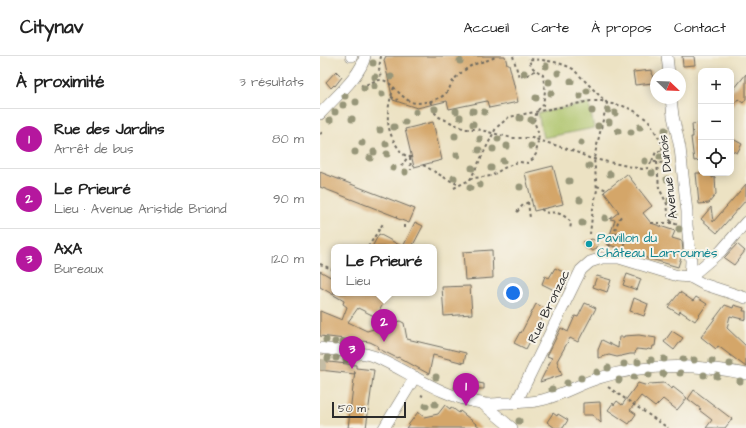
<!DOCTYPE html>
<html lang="fr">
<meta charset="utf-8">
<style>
body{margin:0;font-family:"Architects Daughter",sans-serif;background:#f2f2f2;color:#222}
.controls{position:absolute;right:12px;top:12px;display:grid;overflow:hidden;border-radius:8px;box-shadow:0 2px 10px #0003}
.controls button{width:36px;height:36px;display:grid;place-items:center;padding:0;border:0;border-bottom:1px solid #e0e0e0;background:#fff;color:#222;font:20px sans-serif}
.compass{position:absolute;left:330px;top:12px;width:36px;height:36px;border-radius:50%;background:#fff;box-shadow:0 2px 10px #0003;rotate:113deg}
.scale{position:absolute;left:12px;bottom:10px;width:74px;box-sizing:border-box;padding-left:4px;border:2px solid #2b2b2b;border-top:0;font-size:11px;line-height:14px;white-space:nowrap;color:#2b2b2b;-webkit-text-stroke:3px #f7f3e8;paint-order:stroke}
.you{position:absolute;left:193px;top:237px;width:14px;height:14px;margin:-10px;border:3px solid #fff;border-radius:50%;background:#1a73e8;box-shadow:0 0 0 6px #1a73e833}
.badge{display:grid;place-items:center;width:26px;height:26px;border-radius:50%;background:#b5179e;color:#fff;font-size:13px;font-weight:700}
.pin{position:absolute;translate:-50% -33px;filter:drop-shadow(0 1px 2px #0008)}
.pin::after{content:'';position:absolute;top:21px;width:14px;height:12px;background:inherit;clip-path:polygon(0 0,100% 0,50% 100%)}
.popup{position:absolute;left:11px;top:188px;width:106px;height:52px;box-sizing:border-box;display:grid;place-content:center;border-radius:8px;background:#fff;filter:drop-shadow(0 1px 3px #0005);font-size:13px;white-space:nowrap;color:#767676}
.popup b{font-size:15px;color:#222}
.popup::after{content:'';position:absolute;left:50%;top:100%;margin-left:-8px;border:8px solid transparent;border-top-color:#fff}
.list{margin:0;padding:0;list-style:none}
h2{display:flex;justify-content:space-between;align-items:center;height:52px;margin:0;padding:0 16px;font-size:17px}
h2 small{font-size:13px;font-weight:400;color:#767676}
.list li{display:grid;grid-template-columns:26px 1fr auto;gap:12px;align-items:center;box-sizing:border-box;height:60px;padding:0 16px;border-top:1px solid #e0e0e0}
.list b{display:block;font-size:15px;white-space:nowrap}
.list p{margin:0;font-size:13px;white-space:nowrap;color:#767676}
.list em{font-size:13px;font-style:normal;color:#767676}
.icon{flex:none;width:22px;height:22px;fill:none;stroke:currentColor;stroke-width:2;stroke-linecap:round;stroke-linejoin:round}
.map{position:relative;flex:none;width:426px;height:372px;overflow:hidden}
header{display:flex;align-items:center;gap:24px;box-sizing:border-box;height:56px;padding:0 20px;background:#fff;border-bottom:1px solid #e0e0e0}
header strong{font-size:19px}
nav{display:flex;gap:22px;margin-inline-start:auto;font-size:14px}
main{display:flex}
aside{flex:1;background:#fff}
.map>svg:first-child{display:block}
.green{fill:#abc267;stroke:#6b7649}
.building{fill:#d4a669}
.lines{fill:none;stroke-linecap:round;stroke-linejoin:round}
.minor-tunnel{stroke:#c5bda5;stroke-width:11;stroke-dasharray:11 5.5;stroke-linecap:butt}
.minor-casing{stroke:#6f6b60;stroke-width:12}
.path{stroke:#6f6b60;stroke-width:2;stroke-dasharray:3 3;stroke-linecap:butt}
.minor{stroke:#fff;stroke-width:11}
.tree{fill:#979679}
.culture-dot{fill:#0f9aa8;stroke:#f7f3e8;stroke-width:1.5}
.labels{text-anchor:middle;stroke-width:4;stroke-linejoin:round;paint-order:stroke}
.street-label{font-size:13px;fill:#2b2b2b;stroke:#f7f3e8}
.culture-label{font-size:13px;fill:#0d838f;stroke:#f7f3e8;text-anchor:start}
</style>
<header>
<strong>Citynav</strong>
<nav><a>Accueil</a><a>Carte</a><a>À propos</a><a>Contact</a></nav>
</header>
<main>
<aside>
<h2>À proximité<small>3 résultats</small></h2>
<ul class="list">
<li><span class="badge">1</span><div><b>Rue des Jardins</b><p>Arrêt de bus</p></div><em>80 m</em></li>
<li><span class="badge">2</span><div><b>Le Prieuré</b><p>Lieu · Avenue Aristide Briand</p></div><em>90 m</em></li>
<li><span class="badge">3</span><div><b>AXA</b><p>Bureaux</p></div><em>120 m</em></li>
</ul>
</aside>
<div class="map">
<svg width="426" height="372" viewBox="0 0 426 372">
<rect width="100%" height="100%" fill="#f7f3e8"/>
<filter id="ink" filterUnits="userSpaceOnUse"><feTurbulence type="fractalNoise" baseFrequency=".025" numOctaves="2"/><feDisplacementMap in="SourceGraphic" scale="8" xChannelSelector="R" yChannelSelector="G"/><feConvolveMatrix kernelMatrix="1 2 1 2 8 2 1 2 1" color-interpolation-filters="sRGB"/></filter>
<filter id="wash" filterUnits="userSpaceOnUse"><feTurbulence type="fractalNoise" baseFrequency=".012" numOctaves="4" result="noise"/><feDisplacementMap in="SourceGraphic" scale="16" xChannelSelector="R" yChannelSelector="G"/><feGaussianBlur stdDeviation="0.9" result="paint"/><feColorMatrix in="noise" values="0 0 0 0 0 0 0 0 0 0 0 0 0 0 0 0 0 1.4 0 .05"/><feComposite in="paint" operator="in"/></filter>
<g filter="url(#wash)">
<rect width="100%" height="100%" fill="#ece2c3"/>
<path class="green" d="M269,47l5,25 -51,10 -5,-25z"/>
<g id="blocks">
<g class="building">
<path d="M66,0h119l2,8h2l9,38 -29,6 -2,-7 -38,8 -2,-8 -30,7 -24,-8 -9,-40z"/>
<path d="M362,0h12l1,9 -12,1z"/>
<path d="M332,14l1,13 -18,2 -2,-13z"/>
<path d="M16,15l6,6 -7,9 -1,-1 -3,3 -5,-6z"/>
<path d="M426,18v25l-3,4 -5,-4 -7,9v-15z"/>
<path d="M113,66l9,38 -28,7 -9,-38z"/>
<path d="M381,67v37l-7,1 -3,-24h2l-1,-13z"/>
<path d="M411,82l11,6 -5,9 -6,-3z"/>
<path d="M233,110l10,38 -29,7 -9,-38z"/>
<path d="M0,116l95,37 -6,14 -13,-5 1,-1 -77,-30z"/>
<path d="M376,117h16v5l3,-1 1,17 -7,9 -10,1z"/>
<path d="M307,118l25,32 -9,7 8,10 24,8 -3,7 10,3 1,10 -5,16 -48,-14 -13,-3 1,-2 -11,-4 8,-24 -5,-1 9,-7 -15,-20z"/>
<path d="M426,128v16l-29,33 -16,-14 10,-12 2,15z"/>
<path d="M95,166l8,4 -11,21h-40l7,-13 24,13z"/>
<path d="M272,183l4,2 2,4 -2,4 -3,2 -7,-3 -3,-6z"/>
<path d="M417,188l8,7 -11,14 -10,-7z"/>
<path d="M172,194l1,28 -28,2 -2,-28z"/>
<path d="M235,212l10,5 -9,18 -14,-7 3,-8 4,2z"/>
<path d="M0,215l14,8v14h55l-13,24 -18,-9 -10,14 19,9 33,-10 4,2 3,16 59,14 -2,10 -31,-8 -4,19 -31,-17 -1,1 -20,-10 1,-2 -8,-4 -50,-6v-25l22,9 5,-13 -4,-3 1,-3 -24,-14z"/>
<path d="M307,218l14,5 -4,11 -14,-5z"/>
<path d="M277,220l14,4 -4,12 -14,-5z"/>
<path d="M150,230l2,28 -28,2 -2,-29z"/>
<path d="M360,236l13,9 3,-4 11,7 -12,17 -15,-10 -1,3 -11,-7z"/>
<path d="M314,242l14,6 -4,12 -14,-5z"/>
<path d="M265,247l11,5 -18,34 -8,-4 -13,23 5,14 -22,7 12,-24 -5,-2 14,-28 7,4 7,-16 3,1z"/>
<path d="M216,248l11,5 -21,40 -12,-6 6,-11 1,1z"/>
<path d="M405,249l8,3 1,-3 10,3 -1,3h3v9l-16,-4 -3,12 19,18v21l-28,-21 -2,3 -15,-12z"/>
<path d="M352,275l11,7 -9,12 -10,-8z"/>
<path d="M319,279l17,3 -1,8h-2l-1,4 -4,-1 -1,1 -11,-1 -1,5h-5l-13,3 -8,-2 -11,3v-8l4,-10 16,8 1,-11h5v-1z"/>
<path d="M0,305l36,4v3l18,2 -8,58h-18l7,-57v3l-35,-4z"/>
<path d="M137,323l27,5v5l-30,-1z"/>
<path d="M318,327l10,3 1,-2 15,-1 8,6 1,-2 14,11 -10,12 -14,-11 -8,8 -14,-11 -11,14 6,4 -7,10 -21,-14 5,-7 1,2 3,-4 5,4z"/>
<path d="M374,334l38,29 -7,9h-19l6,-8 -13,-10 2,-1 -13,-10z"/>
<path d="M280,346l1,21 -9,-8h-9v-12z"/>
<path d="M125,349l5,4 1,-2 8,6 1,-2 21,17h-75l12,-16 6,5 14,-3z"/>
<path d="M233,357l4,3 1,-2 10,6 -5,8h-8l-8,-6z"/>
</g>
</g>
</g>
<g filter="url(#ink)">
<use href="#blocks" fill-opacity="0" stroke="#6f6b60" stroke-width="1"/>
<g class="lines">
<path class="minor-tunnel" d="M0,314l2,-15"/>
<g class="minor-casing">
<g id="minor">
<path d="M31,0h1"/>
<path d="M347,0l2,18"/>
<path d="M351,42l2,18 7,32 7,64v13l4,36 -1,16"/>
<path d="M0,58c14,-16 41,-38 45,-58"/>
<path d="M370,221l31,-26 25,-29"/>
<path d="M0,292l46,6 10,3c35,16 66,40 105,46 7,2 15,1 22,0 13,0 26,0 39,-3 20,-5 37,-16 57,-22 48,-15 98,-14 147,-4"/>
<path d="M196,347l65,-133 9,-8 12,-4h17l59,18 12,1 13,7 43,14"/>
<path d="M163,348l29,24"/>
<path d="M64,372l31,-51"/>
</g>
</g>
<g class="path">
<path d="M61,0l-2,12 2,11"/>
<path d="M193,0l6,21 9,-2 8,-5"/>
<path d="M41,29l2,1c5,-2 12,-6 17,-6 13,-1 22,24 38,23 9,-1 23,-3 29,-11 2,-2 3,-5 4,-8 4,-7 11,-12 18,-17 8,-5 20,-6 28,-11"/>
<path d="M74,31c-8,23 -10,42 5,62 3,5 7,8 13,8"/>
<path d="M71,41l7,3"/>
<path d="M110,45l5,12 4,4 26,12h12l35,9h20l42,13 15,7 53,11 6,-1 4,-7 8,2 5,-1 -4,-20 -12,-21 -16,-11 -10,-4 -16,-3 -34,-34c-15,-8 -29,-9 -45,-10"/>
<path d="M0,78l5,-3"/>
<path d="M90,101l1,13"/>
<path d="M332,105l4,-9 7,-2"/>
<path d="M337,106l2,26 8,16 2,15 4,4 5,2"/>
<path d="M103,109c13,7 24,15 37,20"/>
<path d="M81,110l7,-9"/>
<path d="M150,124l26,-52 13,-11 82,-16h11l5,2 -13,55 3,32 -4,18 -3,26"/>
<path d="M277,130l10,4"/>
<path d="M134,132l19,-10 18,-2 13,-8 11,-5 4,-1 9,1 5,-4 3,-5 3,-19 -5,-14 3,-10 6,-6 2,-14 -2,-16 -10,-7 -5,-9"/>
<path d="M208,146l2,16"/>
<path d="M221,153c9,7 8,2 16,4 5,1 12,6 14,10l-1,7"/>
<path d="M197,156l6,-7 9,-5"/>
<path d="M331,167h22"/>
<path d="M84,169v4"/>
<path d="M292,183l13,5 2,-6 -13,-5"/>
<path d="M48,191l16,-25"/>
<path d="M289,191l10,-28 3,-4"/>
<path d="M0,208l14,6"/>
<path d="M288,331l60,41"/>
<path d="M101,339l2,1"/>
</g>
<use href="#minor" class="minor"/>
</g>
<g class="tree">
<circle cx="140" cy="5" r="3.5"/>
<circle cx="53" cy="7" r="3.5"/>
<circle cx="226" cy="10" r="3.5"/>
<circle cx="204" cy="17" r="3.5"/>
<circle cx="238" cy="17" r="3.5"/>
<circle cx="55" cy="21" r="3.5"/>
<circle cx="71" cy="21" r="3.5"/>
<circle cx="251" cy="25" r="3.5"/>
<circle cx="229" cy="26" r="3.5"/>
<circle cx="54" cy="30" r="3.5"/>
<circle cx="44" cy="32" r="3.5"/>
<circle cx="267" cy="35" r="3.5"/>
<circle cx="231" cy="37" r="3.5"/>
<circle cx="62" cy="38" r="3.5"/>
<circle cx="25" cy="40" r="3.5"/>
<circle cx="260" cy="40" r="3.5"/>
<circle cx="216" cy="42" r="3.5"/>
<circle cx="36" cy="46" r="3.5"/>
<circle cx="23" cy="49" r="3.5"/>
<circle cx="115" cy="53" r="3.5"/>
<circle cx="288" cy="54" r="3.5"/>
<circle cx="136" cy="55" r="3.5"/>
<circle cx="153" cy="55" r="3.5"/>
<circle cx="272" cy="55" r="3.5"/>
<circle cx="15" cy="56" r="3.5"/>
<circle cx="96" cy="56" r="3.5"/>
<circle cx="164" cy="56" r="3.5"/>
<circle cx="295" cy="57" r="3.5"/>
<circle cx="140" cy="61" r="3.5"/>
<circle cx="200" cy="62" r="3.5"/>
<circle cx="32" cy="63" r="3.5"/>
<circle cx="10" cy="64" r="3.5"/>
<circle cx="211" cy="64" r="3.5"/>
<circle cx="85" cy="66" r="3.5"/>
<circle cx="289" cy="66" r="3.5"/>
<circle cx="153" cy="68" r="3.5"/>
<circle cx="278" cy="70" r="3.5"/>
<circle cx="74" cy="71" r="3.5"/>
<circle cx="320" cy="71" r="3.5"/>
<circle cx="60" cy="74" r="3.5"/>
<circle cx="345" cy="74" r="3.5"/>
<circle cx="298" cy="75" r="3.5"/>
<circle cx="311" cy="76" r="3.5"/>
<circle cx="135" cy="80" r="3.5"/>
<circle cx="160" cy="83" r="3.5"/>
<circle cx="178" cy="83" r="3.5"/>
<circle cx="42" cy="87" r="3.5"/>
<circle cx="261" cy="87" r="3.5"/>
<circle cx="66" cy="88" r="3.5"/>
<circle cx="187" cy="90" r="3.5"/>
<circle cx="211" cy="90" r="3.5"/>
<circle cx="173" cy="93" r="3.5"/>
<circle cx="159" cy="94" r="3.5"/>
<circle cx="35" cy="96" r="3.5"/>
<circle cx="54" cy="96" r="3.5"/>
<circle cx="67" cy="98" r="3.5"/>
<circle cx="137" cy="99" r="3.5"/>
<circle cx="340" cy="101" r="3.5"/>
<circle cx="50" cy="102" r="3.5"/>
<circle cx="183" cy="105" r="3.5"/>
<circle cx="325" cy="105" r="3.5"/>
<circle cx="269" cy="110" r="3.5"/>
<circle cx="73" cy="112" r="3.5"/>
<circle cx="152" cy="112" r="3.5"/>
<circle cx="171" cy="112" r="3.5"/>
<circle cx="85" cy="116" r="3.5"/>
<circle cx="332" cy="117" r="3.5"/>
<circle cx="290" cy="118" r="3.5"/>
<circle cx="134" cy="122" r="3.5"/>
<circle cx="347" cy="123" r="3.5"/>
<circle cx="249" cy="125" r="3.5"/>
<circle cx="160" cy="129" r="3.5"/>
<circle cx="200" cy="131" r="3.5"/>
<circle cx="150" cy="132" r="3.5"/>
<circle cx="260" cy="144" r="3.5"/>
<circle cx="350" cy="144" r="3.5"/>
<circle cx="354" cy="159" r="3.5"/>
<circle cx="285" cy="162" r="3.5"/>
<circle cx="262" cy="167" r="3.5"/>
<circle cx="359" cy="173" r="3.5"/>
<circle cx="6" cy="284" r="3.5"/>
<circle cx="15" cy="286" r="3.5"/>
<circle cx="23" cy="286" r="3.5"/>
<circle cx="32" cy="288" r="3.5"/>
<circle cx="8" cy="302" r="3.5"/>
<circle cx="16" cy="302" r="3.5"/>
<circle cx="344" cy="303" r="3.5"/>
<circle cx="363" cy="303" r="3.5"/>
<circle cx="26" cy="304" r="3.5"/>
<circle cx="331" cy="304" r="3.5"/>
<circle cx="374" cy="304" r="3.5"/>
<circle cx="392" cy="305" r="3.5"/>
<circle cx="318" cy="306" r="3.5"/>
<circle cx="304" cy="308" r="3.5"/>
<circle cx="410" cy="308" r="3.5"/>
<circle cx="288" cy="312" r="3.5"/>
<circle cx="277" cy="316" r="3.5"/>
<circle cx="360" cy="317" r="3.5"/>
<circle cx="343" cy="318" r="3.5"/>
<circle cx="329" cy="319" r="3.5"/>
<circle cx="384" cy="319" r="3.5"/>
<circle cx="397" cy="320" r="3.5"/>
<circle cx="116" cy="321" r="3.5"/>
<circle cx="314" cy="321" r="3.5"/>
<circle cx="261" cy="322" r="3.5"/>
<circle cx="299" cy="324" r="3.5"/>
<circle cx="420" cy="325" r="3.5"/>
<circle cx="247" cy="327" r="3.5"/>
<circle cx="232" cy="333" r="3.5"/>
<circle cx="115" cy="348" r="3.5"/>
<circle cx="106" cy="350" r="3.5"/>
<circle cx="199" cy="365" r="3.5"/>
</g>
</g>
<circle class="culture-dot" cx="269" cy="188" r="4"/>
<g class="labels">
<g class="street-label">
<text transform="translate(347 121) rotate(-97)" y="5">Avenue Dunois</text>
<text transform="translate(228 250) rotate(-64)" y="5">Rue Bronzac</text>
</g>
<g class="culture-label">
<text x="277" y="186">Pavillon du<tspan x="277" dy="15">Château Larroumès</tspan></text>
</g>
</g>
</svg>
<div class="controls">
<button>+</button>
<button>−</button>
<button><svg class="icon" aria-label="locate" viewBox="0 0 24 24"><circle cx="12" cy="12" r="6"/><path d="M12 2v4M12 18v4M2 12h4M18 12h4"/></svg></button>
</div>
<svg class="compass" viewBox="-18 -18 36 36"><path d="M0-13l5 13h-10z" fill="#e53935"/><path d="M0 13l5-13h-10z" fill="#767676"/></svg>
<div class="scale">50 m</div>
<div class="you"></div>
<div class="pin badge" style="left:146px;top:350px">1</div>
<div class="pin badge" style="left:64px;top:286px">2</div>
<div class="popup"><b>Le Prieuré</b>Lieu</div>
<div class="pin badge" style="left:32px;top:313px">3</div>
</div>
</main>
